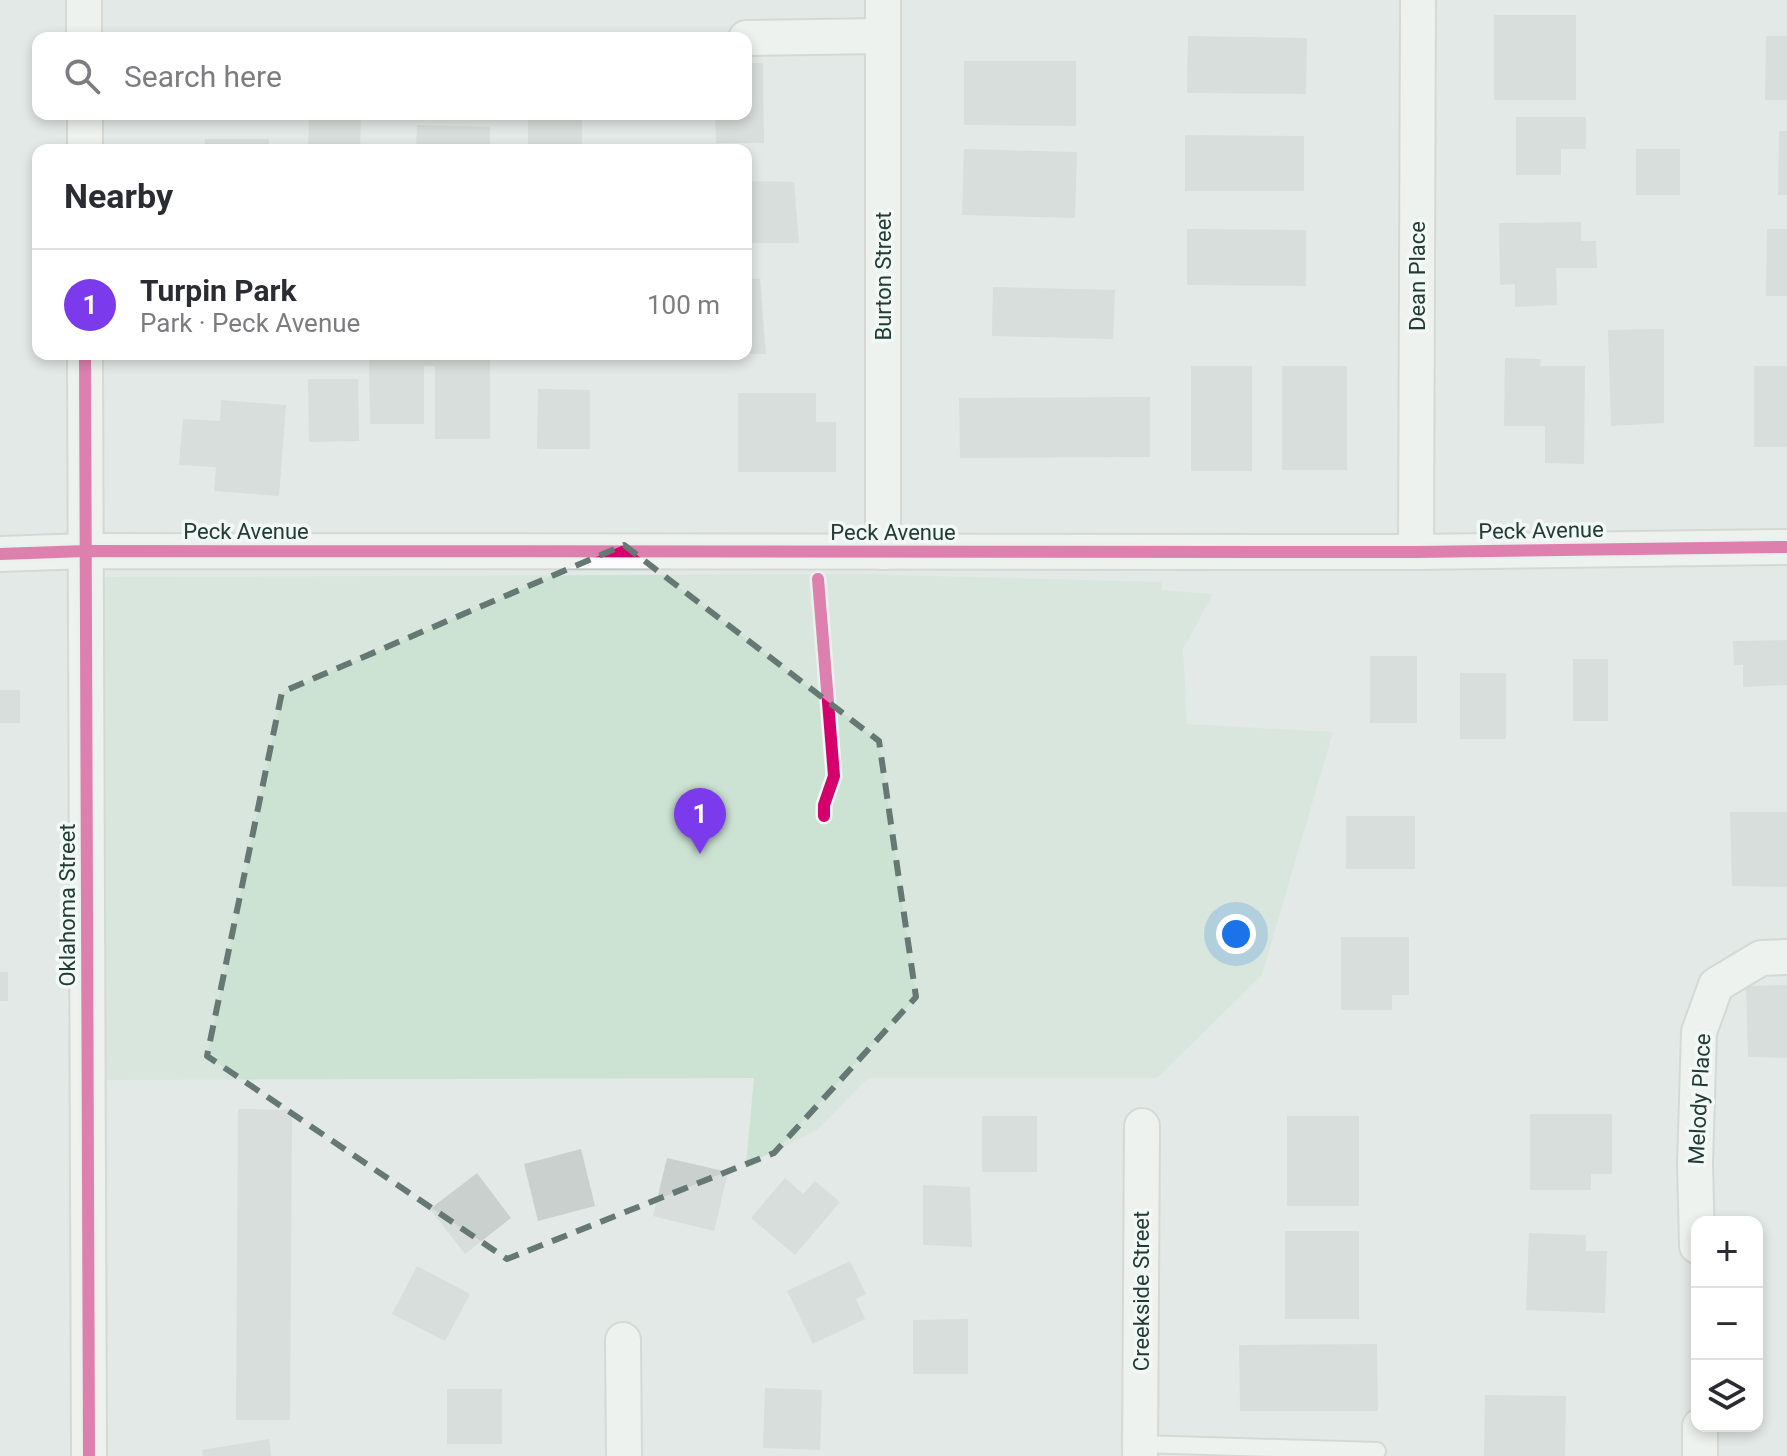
<!DOCTYPE html>
<meta charset="utf-8">
<style>
body{margin:0;font-family:Roboto,sans-serif;background:#f2f2f3;color:#2b2b33}
.controls{position:absolute;right:24px;bottom:24px;display:grid;overflow:hidden;border-radius:16px;box-shadow:0 4px 12px #0003}
.controls button{width:72px;height:72px;display:grid;place-items:center;padding:0;border:0;border-bottom:2px solid #e1e1e2;background:#fff;color:#2b2b33;font:40px sans-serif}
.you{position:absolute;left:1236px;top:934px;width:28px;height:28px;margin:-20px;border:6px solid #fff;border-radius:50%;background:#1a73e8;box-shadow:0 0 0 12px #1a73e833}
.badge{display:grid;place-items:center;width:52px;height:52px;border-radius:50%;background:#7c3aed;color:#fff;font-size:26px;font-weight:700}
.pin{position:absolute;translate:-50% -66px;filter:drop-shadow(0 2px 4px #0008)}
.pin::after{content:'';position:absolute;top:42px;width:28px;height:24px;background:inherit;clip-path:polygon(0 0,100% 0,50% 100%)}
.list{margin:0;padding:0;list-style:none}
h2{display:flex;justify-content:space-between;align-items:center;height:104px;margin:0;padding:0 32px;font-size:34px}
h2 small{font-size:26px;font-weight:400;color:#7c7c81}
.list li{display:grid;grid-template-columns:52px 1fr auto;gap:24px;align-items:center;box-sizing:border-box;height:112px;padding:0 32px;border-top:2px solid #e1e1e2}
.list b{display:block;font-size:30px;white-space:nowrap}
.list p{margin:0;font-size:26px;white-space:nowrap;color:#7c7c81}
.list em{font-size:26px;font-style:normal;color:#7c7c81}
.icon{flex:none;width:44px;height:44px;fill:none;stroke:currentColor;stroke-width:2;stroke-linecap:round;stroke-linejoin:round}
.map{position:relative;flex:none;width:1787px;height:1456px;overflow:hidden}
.search{position:absolute;background:#fff;box-shadow:0 4px 12px #0003;left:32px;top:32px;width:720px;height:88px;display:flex;align-items:center;gap:20px;box-sizing:border-box;padding:0 28px;border-radius:16px;color:#7c7c81;font-size:30px}
.panel{position:absolute;background:#fff;box-shadow:0 4px 12px #0003;left:32px;top:144px;width:720px;height:216px;border-radius:16px}
.map>svg:first-child{display:block}
.green{fill:#cce2d3}
.building{fill:#cad0ce}
.lines{fill:none;stroke-linecap:round;stroke-linejoin:round}
.lane-casing{stroke:#c0c6c3;stroke-width:20}
.street-casing{stroke:#c0c6c3;stroke-width:38}
.lane{stroke:#fbfcfb;stroke-width:16}
.street{stroke:#fbfcfb;stroke-width:34}
.cycleway-casing{stroke:#f1f8f5;stroke-width:17}
.cycleway{stroke:#d6006c;stroke-width:12}
.marked{fill:none;stroke:#667873;stroke-width:6;stroke-dasharray:16 10;stroke-linejoin:round}
.labels{text-anchor:middle;stroke-width:7;stroke-linejoin:round;paint-order:stroke}
.street-label{font-size:22px;fill:#223b35;stroke:#f1f8f5}
</style>
<div class="map">
<svg width="1787" height="1456" viewBox="0 0 1787 1456">
<rect width="100%" height="100%" fill="#e3e9e6"/>
<path class="green" d="M861,574l300,8 1,8 51,4 -30,55 4,75 146,8 -71,243 -105,103h-289l-51,52 -71,35 8,-87 -654,2 3,-503z"/>
<g class="building">
<rect x="1494" y="15" width="82" height="85"/>
<path d="M1188,36l119,2 -1,56 -119,-1z"/>
<path d="M1766,36h21v64h-22z"/>
<path d="M964,61h112v65l-112,-1z"/>
<path d="M746,63h17l1,80h-48l-1,-29h31z"/>
<path d="M309,114h52l-1,36h-52z"/>
<rect x="528" y="114" width="54" height="36"/>
<path d="M1516,117h70v32h-25v26h-45z"/>
<path d="M417,125l73,2v23h-74z"/>
<path d="M1779,131h8v64h-9z"/>
<path d="M1185,135l119,1v55h-119z"/>
<rect x="205" y="139" width="64" height="11"/>
<path d="M964,149l113,3 -2,66 -113,-3z"/>
<rect x="1636" y="149" width="44" height="46"/>
<path d="M746,181l48,1 5,61h-53z"/>
<path d="M1581,222v19h15l1,27h-41l1,37 -42,2v-23l-15,1 -1,-62z"/>
<path d="M1187,229l119,1v56l-119,-1z"/>
<path d="M1767,229h20v67h-21z"/>
<path d="M746,279h14l6,75h-20z"/>
<path d="M993,287l122,3 -2,49 -121,-3z"/>
<path d="M1664,329v94l-53,3 -3,-96z"/>
<path d="M369,354h121v85h-55v-73h-11v58h-54z"/>
<path d="M1505,358l36,1 -1,7h45l-1,98 -39,-1v-37h-41z"/>
<rect x="1191" y="366" width="61" height="105"/>
<rect x="1282" y="366" width="65" height="104"/>
<rect x="1754" y="366" width="33" height="81"/>
<path d="M308,379h50l1,62 -50,1z"/>
<path d="M538,389l52,1v59h-53z"/>
<path d="M738,393h78v29h20v50h-98z"/>
<path d="M1150,397v60l-190,1 -1,-60z"/>
<path d="M221,400l65,5 -7,91 -65,-5 2,-24 -37,-2 4,-46 37,2z"/>
<path d="M1787,640v45l-44,2v-22h-9l-1,-24z"/>
<rect x="1370" y="656" width="47" height="67"/>
<rect x="1573" y="659" width="35" height="62"/>
<rect x="1460" y="673" width="46" height="66"/>
<rect x="0" y="690" width="20" height="33"/>
<path d="M1730,812h57v75l-55,-1z"/>
<rect x="1346" y="816" width="69" height="53"/>
<path d="M1341,937h68v58h-17v15h-51z"/>
<rect x="0" y="972" width="8" height="29"/>
<path d="M1787,985v73l-39,-1 -2,-71z"/>
<path d="M238,1109l54,1 -2,310h-54z"/>
<path d="M1530,1114h82v60h-21v16h-61z"/>
<rect x="982" y="1116" width="55" height="56"/>
<rect x="1287" y="1116" width="72" height="90"/>
<path d="M581,1149l14,57 -57,15 -14,-57z"/>
<path d="M667,1158l61,14 -14,59 -61,-15z"/>
<path d="M477,1173l34,45 -46,36 -35,-45z"/>
<path d="M785,1178l18,16 12,-13 25,21 -45,53 -44,-37z"/>
<path d="M923,1185l47,2 2,60 -49,-2z"/>
<rect x="1285" y="1231" width="74" height="88"/>
<path d="M1529,1233l57,2v16h21l-2,62 -79,-3z"/>
<path d="M850,1261l16,33 -10,5 9,20 -52,25 -26,-53z"/>
<path d="M417,1266l53,28 -25,47 -53,-27z"/>
<path d="M968,1319v55h-55v-54z"/>
<path d="M1377,1344l1,67h-138l-1,-66z"/>
<path d="M765,1388l57,2 -2,60 -57,-2z"/>
<rect x="447" y="1389" width="55" height="55"/>
<path d="M1485,1395l81,1 -1,60h-81z"/>
<path d="M269,1439l2,17h-68l-1,-6z"/>
</g>
<g class="lines">
<g class="lane-casing">
<path id="lane" d="M1140,1444l237,7"/>
</g>
<g class="street-casing">
<g id="street">
<path d="M84,0v38"/>
<path d="M883,0v552"/>
<path d="M746,38l136,-2"/>
<path d="M85,114v36"/>
<path d="M85,354l4,1102"/>
<path d="M1416,552l2,-552"/>
<path d="M0,554l86,-3 1330,1 371,-5"/>
<path d="M1697,1246l-2,-82 4,-132 17,-47 45,-27 26,-1"/>
<path d="M623,1340l1,116"/>
<path d="M1700,1426v30"/>
<path d="M1140,1456l2,-330"/>
</g>
</g>
<use href="#lane" class="lane"/>
<use href="#street" class="street"/>
<g class="cycleway-casing">
<g id="cycleway">
<path d="M85,354l4,1102"/>
<path d="M0,554l86,-3 1330,1 371,-5"/>
<path d="M818,579l16,197 -10,29v11"/>
</g>
</g>
<use href="#cycleway" class="cycleway"/>
</g>
<path d="M0 0H1787V1456H0ZM624,545l255,196 37,256 -142,156 -267,106 -300,-203 75,-364z" fill="#e3e9e6" fill-opacity=".55" fill-rule="evenodd"/>
<path class="marked" d="M624,545l255,196 37,256 -142,156 -267,106 -300,-203 75,-364z"/>
<g class="labels">
<g class="street-label">
<text transform="translate(883 276) rotate(-90)" y="8">Burton Street</text>
<text transform="translate(1417 276) rotate(-90)" y="8">Dean Place</text>
<text transform="translate(1541 530) rotate(-1)" y="8">Peck Avenue</text>
<text x="246" y="539">Peck Avenue</text>
<text x="893" y="540">Peck Avenue</text>
<text transform="translate(67 905) rotate(-90)" y="8">Oklahoma Street</text>
<text transform="translate(1699 1099) rotate(-87)" y="8">Melody Place</text>
<text transform="translate(1141 1291) rotate(-90)" y="8">Creekside Street</text>
</g>
</g>
</svg>
<div class="controls">
<button>+</button>
<button>−</button>
<button><svg class="icon" aria-label="layers" viewBox="0 0 24 24"><path d="M12 4l9 5-9 5-9-5zM3 14l9 5 9-5"/></svg></button>
</div>
<div class="you"></div>
<div class="pin badge" style="left:700px;top:854px">1</div>
<div class="search"><svg class="icon" aria-label="search" viewBox="0 0 24 24"><circle cx="10" cy="10" r="6"/><path d="M15 15l6 6"/></svg>Search here</div>
<section class="panel">
<h2>Nearby<small></small></h2>
<ul class="list">
<li><span class="badge">1</span><div><b>Turpin Park</b><p>Park · Peck Avenue</p></div><em>100 m</em></li>
</ul>
</section>
</div>
